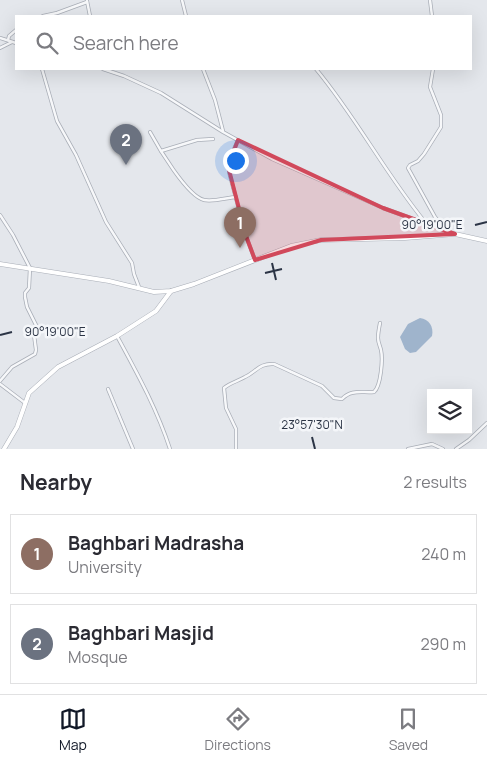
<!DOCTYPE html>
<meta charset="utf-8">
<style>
body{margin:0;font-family:Manrope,sans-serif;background:#f7f7f7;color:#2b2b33}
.controls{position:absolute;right:15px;bottom:15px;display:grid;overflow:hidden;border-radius:0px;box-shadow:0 5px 20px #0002}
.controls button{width:45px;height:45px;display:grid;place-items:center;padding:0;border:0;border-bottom:1px solid #e1e1e2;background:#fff;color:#2b2b33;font:25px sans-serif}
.you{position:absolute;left:235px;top:160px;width:18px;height:18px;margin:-12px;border:4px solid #fff;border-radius:50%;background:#1a73e8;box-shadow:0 0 0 8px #1a73e833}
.badge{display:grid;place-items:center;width:32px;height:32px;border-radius:50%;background:#111827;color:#fff;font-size:16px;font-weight:700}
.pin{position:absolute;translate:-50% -41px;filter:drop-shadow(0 1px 2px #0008)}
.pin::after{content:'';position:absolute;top:26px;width:18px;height:15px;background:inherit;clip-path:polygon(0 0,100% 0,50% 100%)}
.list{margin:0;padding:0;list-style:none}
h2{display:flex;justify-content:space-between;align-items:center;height:65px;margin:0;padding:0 20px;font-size:21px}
h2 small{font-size:16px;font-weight:400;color:#7c7c81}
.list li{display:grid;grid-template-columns:32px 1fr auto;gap:15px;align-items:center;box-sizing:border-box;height:80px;margin:0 10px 10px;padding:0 10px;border:1px solid #e1e1e2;border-radius:0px}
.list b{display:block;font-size:19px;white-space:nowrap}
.list p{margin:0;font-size:16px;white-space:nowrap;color:#7c7c81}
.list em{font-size:16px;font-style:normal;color:#7c7c81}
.icon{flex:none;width:28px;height:28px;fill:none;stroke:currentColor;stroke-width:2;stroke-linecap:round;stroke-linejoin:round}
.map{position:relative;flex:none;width:487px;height:449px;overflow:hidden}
.search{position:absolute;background:#fff;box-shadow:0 5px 20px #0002;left:15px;right:15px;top:15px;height:55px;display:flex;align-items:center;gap:12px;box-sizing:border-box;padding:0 18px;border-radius:0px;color:#7c7c81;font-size:19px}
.sheet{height:245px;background:#fff}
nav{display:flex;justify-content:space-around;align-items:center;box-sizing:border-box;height:70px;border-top:1px solid #e1e1e2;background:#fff;font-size:14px;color:#7c7c81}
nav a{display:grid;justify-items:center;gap:2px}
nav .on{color:#111827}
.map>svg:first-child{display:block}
.water{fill:#9fb4cc}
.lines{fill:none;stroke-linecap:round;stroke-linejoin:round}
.street-casing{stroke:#a9aeb7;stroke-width:4}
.secondary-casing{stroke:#a9aeb7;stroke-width:5}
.street{stroke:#f7f8fa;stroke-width:2.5}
.secondary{stroke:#fff;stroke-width:4}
.marked{fill:#d1495b;fill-opacity:0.2;stroke:#d1495b;stroke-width:4;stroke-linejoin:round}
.ticks{fill:none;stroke:#2b3445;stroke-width:2}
.ticks-label{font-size:12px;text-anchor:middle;fill:#2b3445;stroke:#f4f6f9;stroke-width:5;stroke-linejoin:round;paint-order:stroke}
</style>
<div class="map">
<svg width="487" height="449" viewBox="0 0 487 449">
<rect width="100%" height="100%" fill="#e4e7ec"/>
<path class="water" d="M420,318c9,1 14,9 12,18l-16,16 -6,1 -5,-4 -5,-12 8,-13z"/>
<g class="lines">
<g class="street-casing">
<g id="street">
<path d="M182,0l4,16"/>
<path d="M430,0l2,16"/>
<path d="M87,1l3,15"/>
<path d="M43,16l14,-3 30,-11"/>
<path d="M0,38l16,5"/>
<path d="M8,40l1,-4 7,-6"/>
<path d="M0,48l12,-6"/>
<path d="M42,69l15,52 19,34 30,67 26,41 2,11 5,13"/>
<path d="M103,69l21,7 37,17 62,39 49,27 111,49 71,26"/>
<path d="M203,69l12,31 8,31"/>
<path d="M316,69c40,48 69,104 109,153"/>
<path d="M433,69l-3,18 11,28v12l-17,27 -6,7 -8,4 -2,3 27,49 11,13"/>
<path d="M150,132c8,15 37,64 54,68 9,2 22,-2 32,-3"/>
<path d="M238,140l-9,20v12l17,64 9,24"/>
<path d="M161,151l36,-11 16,-1"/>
<path d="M0,215l13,20 17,33 -1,20 -4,5v4l2,10 11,22 -4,6 2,15 -1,4 -23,13 -12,14"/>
<path d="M117,336c20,37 40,73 53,113"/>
<path d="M0,384l25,19"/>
<path d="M108,389l25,60"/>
<path d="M236,449v-20l-10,-21 -2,-20c6,-5 14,-7 21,-11 11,-5 14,-14 29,-13l48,22 12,12 8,1c9,-10 20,-6 32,-7 7,-6 9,-33 7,-42 -1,-4 -3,-8 -3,-12 0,-5 1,-10 2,-15"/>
<path d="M408,449l24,-5 11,5"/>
<path d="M456,449l13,-9 18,-17"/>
</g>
</g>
<g class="secondary-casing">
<g id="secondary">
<path d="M0,264l109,17 45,11 17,-1 23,-7 97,-38 30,-6 84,-2 50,-4 32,7"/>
<path d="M4,449l13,-22 12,-34 29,-26 59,-31 39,-25 15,-20"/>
</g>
</g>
<use href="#street" class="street"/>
<use href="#secondary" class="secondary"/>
</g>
<path class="marked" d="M238,140l145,68 72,26 -134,6 -66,20 -9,-24 -18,-70z"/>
<path class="ticks" d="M475,225l12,-3M272,263l4,17M265,273l17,-4M0,335l12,-3M312,437l3,12"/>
<g class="ticks-label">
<text x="432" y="229">90°19'00"E</text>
<text x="55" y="336">90°19'00"E</text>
<text x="312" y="429">23°57'30"N</text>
</g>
</svg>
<div class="controls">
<button><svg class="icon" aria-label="layers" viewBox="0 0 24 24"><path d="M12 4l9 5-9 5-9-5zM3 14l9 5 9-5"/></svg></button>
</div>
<div class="you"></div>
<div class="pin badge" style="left:240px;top:248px;background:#8d6e63">1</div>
<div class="pin badge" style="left:126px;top:165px;background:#6b7280">2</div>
<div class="search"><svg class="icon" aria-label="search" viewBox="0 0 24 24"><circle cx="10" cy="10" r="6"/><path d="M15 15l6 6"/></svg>Search here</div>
</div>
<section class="sheet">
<h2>Nearby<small>2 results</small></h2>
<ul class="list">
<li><span class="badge" style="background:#8d6e63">1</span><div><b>Baghbari Madrasha</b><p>University</p></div><em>240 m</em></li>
<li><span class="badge" style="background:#6b7280">2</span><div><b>Baghbari Masjid</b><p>Mosque</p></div><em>290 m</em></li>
</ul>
</section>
<nav>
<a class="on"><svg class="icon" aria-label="map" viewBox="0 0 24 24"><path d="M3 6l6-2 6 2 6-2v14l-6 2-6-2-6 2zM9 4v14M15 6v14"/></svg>Map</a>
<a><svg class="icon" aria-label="directions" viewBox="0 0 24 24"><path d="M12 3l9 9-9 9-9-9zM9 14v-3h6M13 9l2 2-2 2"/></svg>Directions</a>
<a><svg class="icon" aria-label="saved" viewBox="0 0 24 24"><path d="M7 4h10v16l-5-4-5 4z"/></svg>Saved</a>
</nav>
